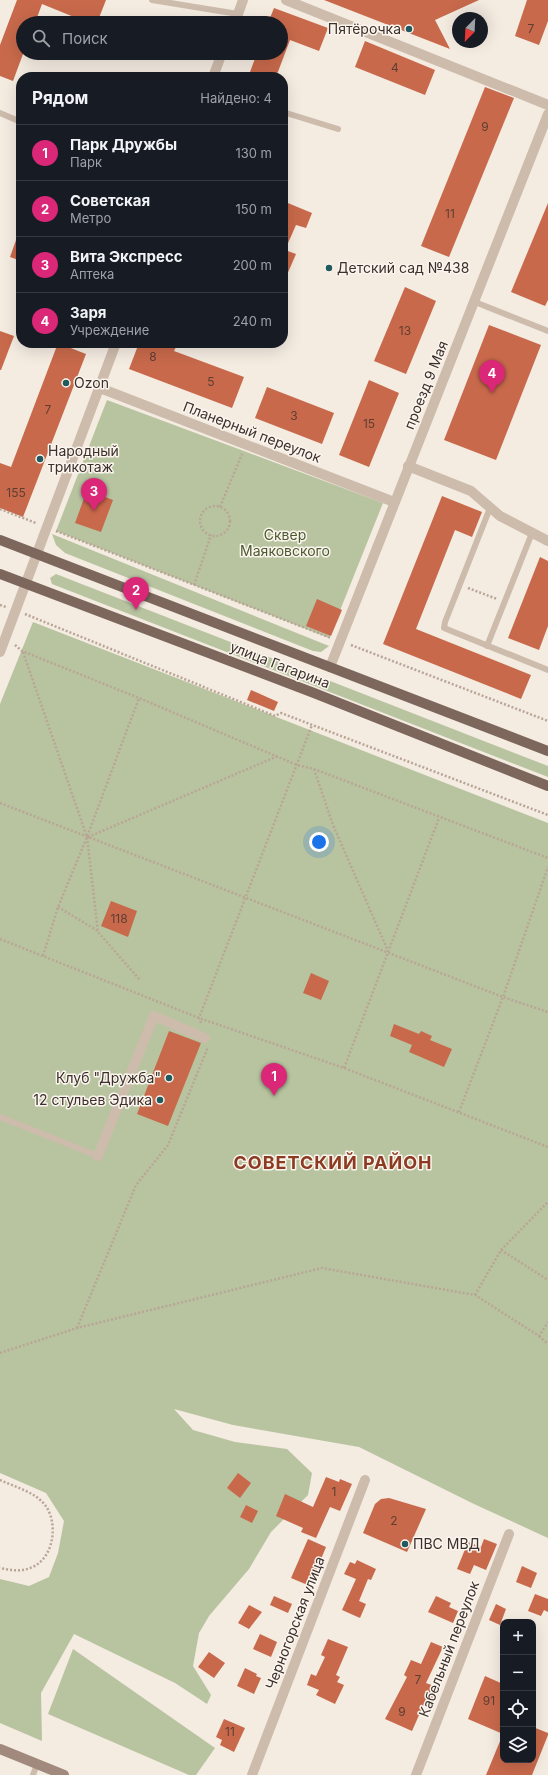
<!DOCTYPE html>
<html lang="ru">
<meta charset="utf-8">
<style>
body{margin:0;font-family:Inter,sans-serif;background:#242831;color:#f1f3f6}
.controls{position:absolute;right:12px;bottom:12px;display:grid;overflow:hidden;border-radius:8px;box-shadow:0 4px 16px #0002}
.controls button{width:36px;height:36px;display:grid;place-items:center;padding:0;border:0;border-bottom:1px solid #363941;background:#171b24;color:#f1f3f6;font:20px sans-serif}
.compass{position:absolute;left:452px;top:12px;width:36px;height:36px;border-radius:50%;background:#171b24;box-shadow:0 4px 16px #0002;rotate:204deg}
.you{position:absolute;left:319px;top:842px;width:14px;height:14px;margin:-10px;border:3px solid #fff;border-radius:50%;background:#1a73e8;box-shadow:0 0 0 6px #1a73e833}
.badge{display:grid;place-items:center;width:26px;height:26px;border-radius:50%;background:#db2777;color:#fff;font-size:13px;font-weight:700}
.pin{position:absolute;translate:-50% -33px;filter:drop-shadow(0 1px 2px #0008)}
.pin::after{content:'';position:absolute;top:21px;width:14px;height:12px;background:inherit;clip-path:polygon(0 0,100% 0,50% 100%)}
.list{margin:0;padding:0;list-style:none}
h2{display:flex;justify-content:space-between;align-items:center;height:52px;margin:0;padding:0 16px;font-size:17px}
h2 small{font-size:13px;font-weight:400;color:#9ea1a6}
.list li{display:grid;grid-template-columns:26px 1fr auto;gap:12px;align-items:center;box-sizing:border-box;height:56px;padding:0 16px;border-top:1px solid #363941}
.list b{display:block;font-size:15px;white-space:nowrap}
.list p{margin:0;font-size:13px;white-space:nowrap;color:#9ea1a6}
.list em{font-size:13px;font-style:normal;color:#9ea1a6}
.icon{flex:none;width:22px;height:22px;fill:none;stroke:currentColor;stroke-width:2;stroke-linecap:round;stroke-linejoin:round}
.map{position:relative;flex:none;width:548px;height:1775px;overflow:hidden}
.search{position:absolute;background:#171b24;box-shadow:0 4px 16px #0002;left:16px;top:16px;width:272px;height:44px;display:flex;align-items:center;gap:10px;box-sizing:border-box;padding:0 14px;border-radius:22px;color:#9ea1a6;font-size:15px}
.panel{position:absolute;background:#171b24;box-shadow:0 4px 16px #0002;left:16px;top:72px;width:272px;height:276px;border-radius:16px}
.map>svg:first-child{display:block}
.green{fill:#b8c4a0}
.building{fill:#c8694b}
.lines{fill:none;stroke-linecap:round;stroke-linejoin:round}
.path{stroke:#b9a596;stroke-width:2.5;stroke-dasharray:2 2;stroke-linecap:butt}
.service{stroke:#cdbbac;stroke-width:6}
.minor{stroke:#cdbbac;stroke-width:10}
.tertiary{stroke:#cdbbac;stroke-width:10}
.secondary{stroke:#a18a7d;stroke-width:10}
.primary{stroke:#7d675c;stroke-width:10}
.poi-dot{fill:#1f5a5e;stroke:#fbf5ee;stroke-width:1.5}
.labels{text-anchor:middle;stroke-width:3;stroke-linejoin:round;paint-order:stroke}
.number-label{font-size:12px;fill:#5e3e33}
.poi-label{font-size:14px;fill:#3b302b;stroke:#fbf5ee;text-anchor:start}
.street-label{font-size:14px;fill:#3b302b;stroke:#fbf5ee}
.park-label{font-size:14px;fill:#4a5a2e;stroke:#fbf5ee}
.district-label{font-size:18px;font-weight:bold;letter-spacing:1px;fill:#8c3b22;stroke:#fbf5ee}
</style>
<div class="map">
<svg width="548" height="1775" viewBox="0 0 548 1775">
<rect width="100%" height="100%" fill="#f4ebe1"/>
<g class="green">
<path d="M107,400l276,103 -54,135 -273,-107z"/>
<path d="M52,534l277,112 -8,6 -8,-1 -248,-98 -9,-8z"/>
<path d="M56,574l492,192v11l-496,-193 -2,-6z"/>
<path d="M33,622l515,201v715l-74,-34 -115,-57 -126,-22 -59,-16 19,21 42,12 52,7 25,24 -4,22 -37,37 -22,37 -40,47 -10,17 -6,33 18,29 -4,9 -32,-21 -101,-49 -33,59 1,48 -42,-18v-144l29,7 20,-9 9,-24 6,-32 -18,-28 -46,-20v-769z"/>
<path d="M73,1649l142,99 -19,27h-7l-141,-61z"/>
</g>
<g class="building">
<path d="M17,0h89l-9,23h-25l2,-6 -32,-13 -7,19h-12v31l-10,27 -13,-5v-31z"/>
<path d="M324,0h155l-44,20 15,29z"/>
<path d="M527,0h21v21l-9,24 -24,-9z"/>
<path d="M274,8l54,20 -9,23 -29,-11 -14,37h-14l-12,-5 7,-19h24v-30h-13z"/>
<path d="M365,41l70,29 -10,25 -70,-28z"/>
<path d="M485,87l29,11 -65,159 -28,-11z"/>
<path d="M283,201l29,12 -6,15 -10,-3 -11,25 11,4 -13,30z"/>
<path d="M548,203v97l-3,6 -34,-14z"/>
<path d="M20,229h1v32l-11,-4z"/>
<path d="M405,287l31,14 -30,73 -32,-13z"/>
<path d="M489,325l52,20 -45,115 -52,-20z"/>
<path d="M0,331l14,5 -13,34h-1z"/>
<path d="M58,343l28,11 -63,163 -23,-9v-45l11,4z"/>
<path d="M139,343h32l6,2 -3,6 70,26 -12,31 -103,-39z"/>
<path d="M369,380l30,13 -30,74 -30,-12z"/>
<path d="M267,387l67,26 -12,31 -67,-26z"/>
<path d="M87,490l26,10 -12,32 -26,-9z"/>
<path d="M442,496l40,16 -10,25 -17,-7 -39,99 115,46 -10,24 -138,-55z"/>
<path d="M540,557l8,4v65l-9,24 -31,-12z"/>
<path d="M317,599l25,11 -11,26 -25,-10z"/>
<path d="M251,690l27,12 -4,9 -27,-11z"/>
<path d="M111,901l26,10 -9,26 -27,-11z"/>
<path d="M311,973l18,8 -8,19 -18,-7z"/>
<path d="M394,1024l25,10 2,-3 11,5 -2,4 22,9 -8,18 -35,-15 3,-7 -22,-9z"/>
<path d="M169,1031l32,12 -33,83 -31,-12z"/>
<path d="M238,1473l13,10 -11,15 -13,-10z"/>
<path d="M326,1477l13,5 1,-3 12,5 -12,27 -10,-4 -14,31 -15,-6 2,-4 -27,-12 9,-22 28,13z"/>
<path d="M389,1498l37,11 -19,43 -44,-19 12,-29 6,-5z"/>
<path d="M246,1505l12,6 -6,12 -12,-6z"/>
<path d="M308,1539l18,8 -16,39 -19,-8z"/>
<path d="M484,1539l13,5 -11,26 -12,-5 -4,9 -13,-5 11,-27 13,5z"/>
<path d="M357,1560l19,9 -5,11 -3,-1 -9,22 7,3 -6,14 -18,-8 14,-31 -12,-5 6,-12 5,2z"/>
<path d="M522,1566l15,7 -6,15 -15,-6z"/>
<path d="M535,1594l13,5v13l-4,-2 -3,6 -13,-5z"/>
<path d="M274,1596l18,8 -4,9 -18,-8z"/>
<path d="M436,1596l15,7 -2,4 9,4 -5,12 -25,-11z"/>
<path d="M496,1604l10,5 -6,16 -11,-5z"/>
<path d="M249,1605l13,7 -13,17 -11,-6z"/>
<path d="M260,1634l17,8 -6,15 -18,-8z"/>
<path d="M328,1639l20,8 -12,28 4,2 -3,5 7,3 -9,19 -19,-9 3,-5 -12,-5 4,-11 5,2 9,-19 -4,-2z"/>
<path d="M431,1642l12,5 -17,36 11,4 -5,12 -5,-2 -15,34 -27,-12 22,-42 -3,-2 7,-15 10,4z"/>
<path d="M209,1652l16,11 -11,15 -16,-11z"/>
<path d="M245,1668l12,6 -1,2 5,2 -7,16 -17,-8z"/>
<path d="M485,1676l18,8v50l-35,-15z"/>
<path d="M224,1719l21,9 -11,24 -14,-7 2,-5 -6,-3z"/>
<path d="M533,1727l15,6v2l-16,40h-46l17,-41v26h30z"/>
</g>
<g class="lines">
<g class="path">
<circle cx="215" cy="521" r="15"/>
<path d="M220,507l22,-53"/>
<path d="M0,509l36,14"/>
<path d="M56,531l275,107"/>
<path d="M194,585l17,-50"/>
<path d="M468,588l29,11"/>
<path d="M0,605l6,2"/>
<path d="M25,614l250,102 6,-3 267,102"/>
<path d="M15,645l7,6 117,47 158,67 17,4 234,89"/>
<path d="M351,645l197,76"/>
<path d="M23,652l64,185 11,95 42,48"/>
<path d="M314,769l19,56 55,126"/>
<path d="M0,803l503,194 45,15"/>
<path d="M88,837l190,-81"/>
<path d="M58,907l40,24"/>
<path d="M0,939l199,79 145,50 204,79"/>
<path d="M43,956l15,-49 29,-70 52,-139"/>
<path d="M201,1023l-2,-5 113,-293"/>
<path d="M344,1068l95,-250"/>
<path d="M459,1112l44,-115 45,-130"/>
<path d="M501,1250l47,30"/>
<path d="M475,1295l26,-45 47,-48"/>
<path d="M77,1328l59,-143 32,-40 40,-98"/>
<path d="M539,1336l9,8"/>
<path d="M0,1353l77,-25 245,-60 153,27 64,41 9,-14"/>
<path d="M0,1480c15,7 35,12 45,25 14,18 9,55 -15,63 -9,4 -20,2 -30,0"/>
</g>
<g class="service">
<path d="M152,0l86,14"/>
<path d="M283,112l55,17"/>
<path d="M0,113l21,9"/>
<path d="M475,302l73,29"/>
<path d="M490,508l-45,114 -1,6 104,42"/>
<path d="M487,646l45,-113"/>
<path d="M0,1117l98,39"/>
<path d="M33,1775l4,-11"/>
</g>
<g class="minor">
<path d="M286,0l262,105"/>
<path d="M238,14l5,-14"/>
<path d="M100,388l294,114"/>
<path d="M408,466l63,25 29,25 48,25"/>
<path d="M98,1156l56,-140 51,22"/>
<path d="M252,1775l113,-295"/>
<path d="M416,1775l93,-241"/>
</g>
<g class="tertiary">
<path d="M234,23l4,-9"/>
<path d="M213,77l9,-24"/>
<path d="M0,652l116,-309"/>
<path d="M330,667l218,-553"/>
</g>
<path class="secondary" d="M0,1749l64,26"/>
<g class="primary">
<path d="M0,540l548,211"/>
<path d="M0,574l314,119 234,93"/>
</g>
</g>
<g class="poi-dot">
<circle cx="409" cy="29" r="4"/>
<circle cx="329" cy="268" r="4"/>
<circle cx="66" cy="383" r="4"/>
<circle cx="40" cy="459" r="4"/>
<circle cx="169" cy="1078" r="4"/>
<circle cx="160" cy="1100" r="4"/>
<circle cx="405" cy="1544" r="4"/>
</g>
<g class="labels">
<g class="number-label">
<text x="531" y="33">7</text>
<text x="395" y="72">4</text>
<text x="485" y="131">9</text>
<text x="450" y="218">11</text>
<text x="405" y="335">13</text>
<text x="153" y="361">8</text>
<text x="211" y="386">5</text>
<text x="48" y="414">7</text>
<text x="294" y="420">3</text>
<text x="369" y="428">15</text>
<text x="16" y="497">155</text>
<text x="119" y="923">118</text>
<text x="334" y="1496">1</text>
<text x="394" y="1525">2</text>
<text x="418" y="1684">7</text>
<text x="489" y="1705">91</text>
<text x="402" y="1716">9</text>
<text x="230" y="1736">11</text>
</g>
<g class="poi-label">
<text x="401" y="34" text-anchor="end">Пятёрочка</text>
<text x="337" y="273">Детский сад №438</text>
<text x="74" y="388">Ozon</text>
<text x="48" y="456">Народный<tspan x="48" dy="16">трикотаж</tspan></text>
<text x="161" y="1083" text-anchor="end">Клуб "Дружба"</text>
<text x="152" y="1105" text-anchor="end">12 стульев Эдика</text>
<text x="413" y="1549">ПВС МВД</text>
</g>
<g class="street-label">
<text transform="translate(426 385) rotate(-68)" y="5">проезд 9 Мая</text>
<text transform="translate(252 432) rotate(21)" y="5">Планерный переулок</text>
<text transform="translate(280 665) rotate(21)" y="5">улица Гагарина</text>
<text transform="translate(295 1623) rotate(-69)" y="5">Черногорская улица</text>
<text transform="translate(449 1649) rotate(-69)" y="5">Кабельный переулок</text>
</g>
<g class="park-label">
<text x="285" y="540">Сквер<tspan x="285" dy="16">Маяковского</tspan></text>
</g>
<g class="district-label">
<text x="333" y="1169">СОВЕТСКИЙ РАЙОН</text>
</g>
</g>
</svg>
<div class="controls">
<button>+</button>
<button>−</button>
<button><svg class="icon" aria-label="locate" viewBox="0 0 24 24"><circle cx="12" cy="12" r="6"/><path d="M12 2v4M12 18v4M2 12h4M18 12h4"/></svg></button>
<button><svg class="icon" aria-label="layers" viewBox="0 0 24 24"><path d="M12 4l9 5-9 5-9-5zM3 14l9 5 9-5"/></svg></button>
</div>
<svg class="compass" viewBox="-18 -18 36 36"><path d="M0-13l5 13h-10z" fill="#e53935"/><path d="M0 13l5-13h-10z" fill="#9ea1a6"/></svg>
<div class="you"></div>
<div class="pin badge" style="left:274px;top:1096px">1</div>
<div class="pin badge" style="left:136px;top:610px">2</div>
<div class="pin badge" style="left:94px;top:511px">3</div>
<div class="pin badge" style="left:492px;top:393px">4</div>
<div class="search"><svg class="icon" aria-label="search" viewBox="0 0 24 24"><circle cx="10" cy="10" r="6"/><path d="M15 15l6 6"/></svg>Поиск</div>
<section class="panel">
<h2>Рядом<small>Найдено: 4</small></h2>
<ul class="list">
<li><span class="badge">1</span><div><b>Парк Дружбы</b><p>Парк</p></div><em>130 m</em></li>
<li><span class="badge">2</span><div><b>Советская</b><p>Метро</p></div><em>150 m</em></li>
<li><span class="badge">3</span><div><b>Вита Экспресс</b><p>Аптека</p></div><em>200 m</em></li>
<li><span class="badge">4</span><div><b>Заря</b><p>Учреждение</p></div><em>240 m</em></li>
</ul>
</section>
</div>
